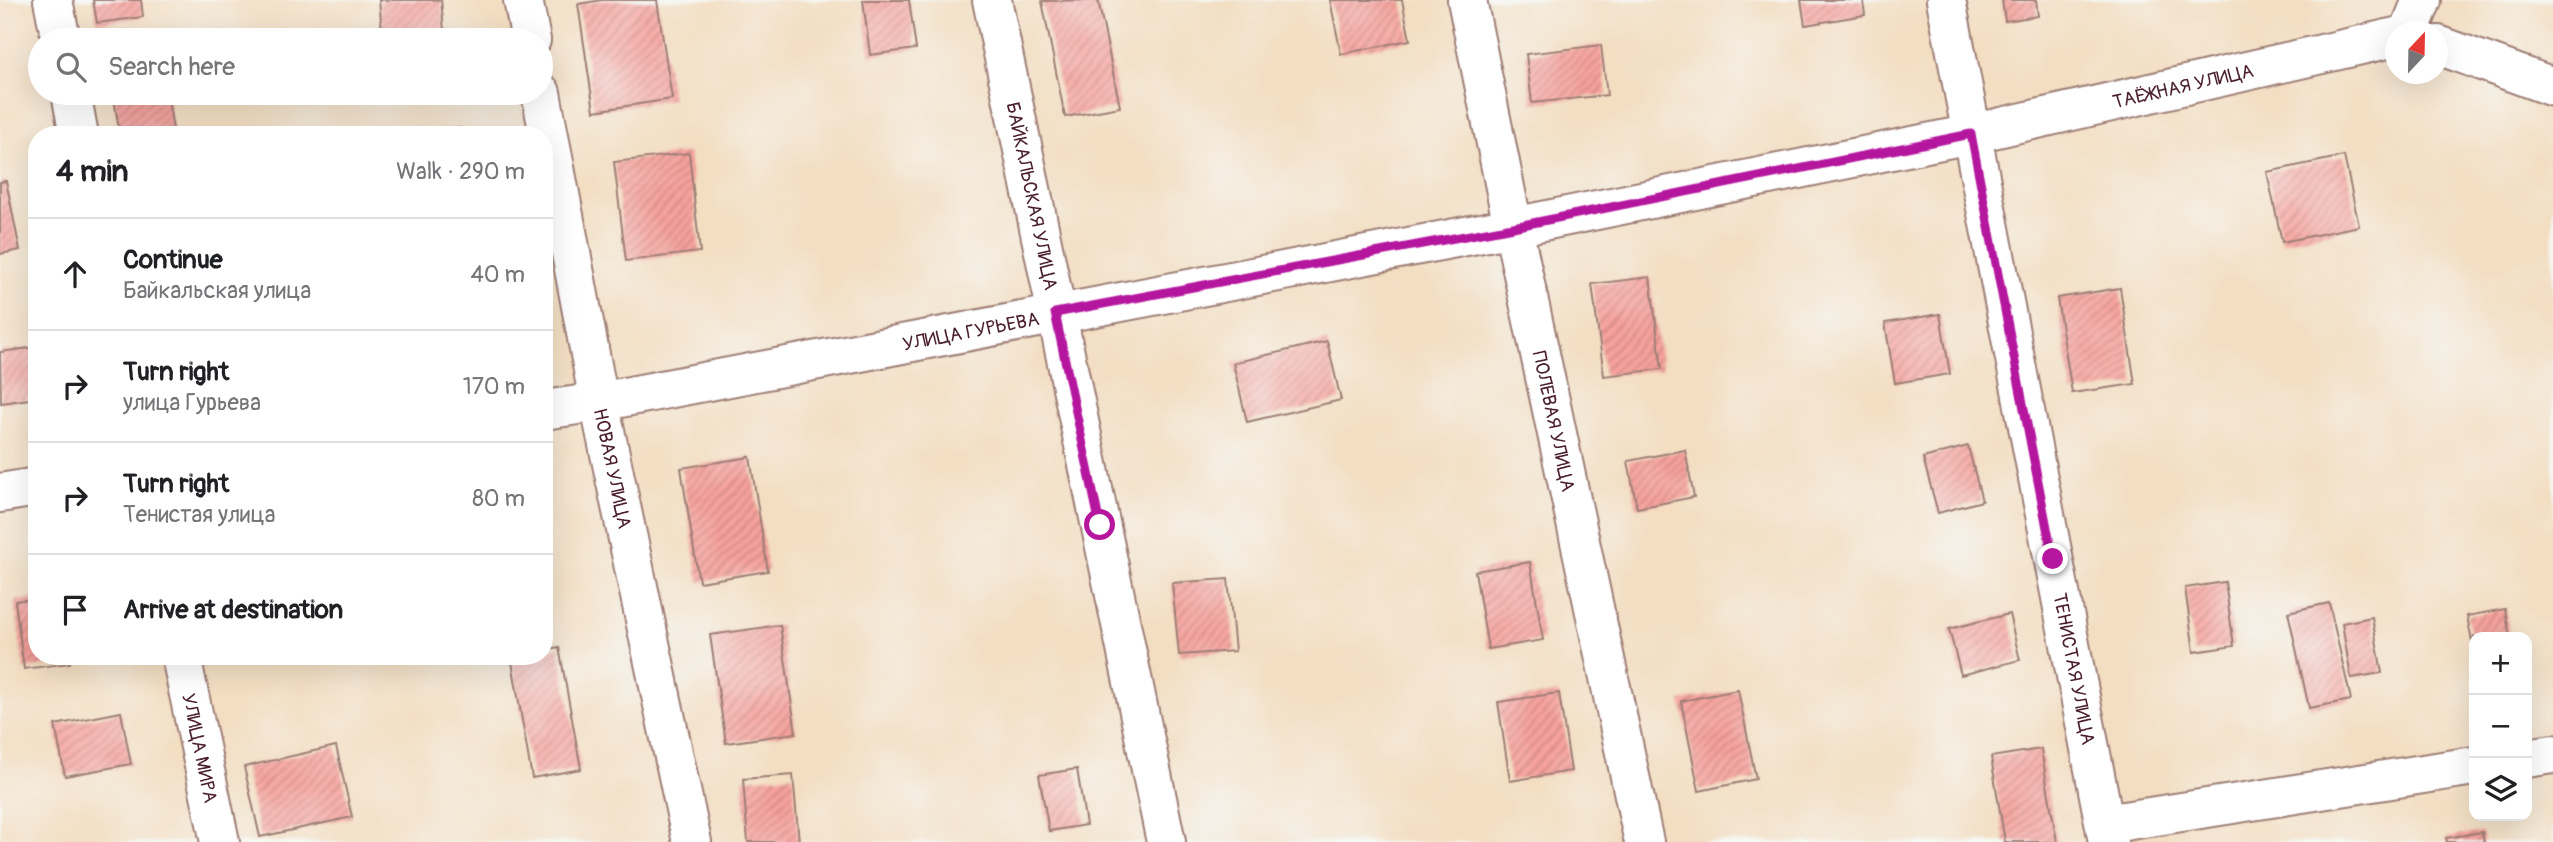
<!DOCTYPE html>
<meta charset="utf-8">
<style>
body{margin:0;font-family:Pangolin,sans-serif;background:#f6f6f6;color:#202124}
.controls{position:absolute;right:21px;bottom:21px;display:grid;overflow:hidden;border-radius:14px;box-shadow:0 7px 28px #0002}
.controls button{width:63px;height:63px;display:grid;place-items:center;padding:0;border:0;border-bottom:2px solid #e0e0e0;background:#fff;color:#202124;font:35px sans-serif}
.compass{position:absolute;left:2385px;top:21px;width:63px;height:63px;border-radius:50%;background:#fff;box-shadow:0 7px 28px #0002;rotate:22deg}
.stop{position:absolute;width:21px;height:21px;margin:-16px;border:5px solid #b5179e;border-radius:50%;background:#fff}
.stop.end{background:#b5179e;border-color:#fff;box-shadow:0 2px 7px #0008}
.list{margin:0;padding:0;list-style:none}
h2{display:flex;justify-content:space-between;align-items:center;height:91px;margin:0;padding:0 28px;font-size:30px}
h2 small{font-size:23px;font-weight:400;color:#757577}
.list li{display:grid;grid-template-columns:46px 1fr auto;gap:21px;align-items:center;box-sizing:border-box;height:112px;padding:0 28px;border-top:2px solid #e0e0e0}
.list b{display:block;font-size:26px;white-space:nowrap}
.list p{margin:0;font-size:23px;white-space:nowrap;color:#757577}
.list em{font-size:23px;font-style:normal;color:#757577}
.icon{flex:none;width:38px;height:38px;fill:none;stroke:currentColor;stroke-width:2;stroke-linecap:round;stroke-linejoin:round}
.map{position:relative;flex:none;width:2553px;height:842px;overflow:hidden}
.search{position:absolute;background:#fff;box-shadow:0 7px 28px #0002;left:28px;top:28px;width:525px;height:77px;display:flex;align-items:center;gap:18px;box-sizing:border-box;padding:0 24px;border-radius:38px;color:#757577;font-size:26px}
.panel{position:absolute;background:#fff;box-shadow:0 7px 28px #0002;left:28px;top:126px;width:525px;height:539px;border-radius:28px}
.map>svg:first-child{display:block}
.building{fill:url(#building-hatch)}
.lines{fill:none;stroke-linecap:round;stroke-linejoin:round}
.minor-casing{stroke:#9e7e76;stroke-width:42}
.minor{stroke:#fff;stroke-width:38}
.route{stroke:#b5179e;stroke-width:9}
.labels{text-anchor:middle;stroke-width:7;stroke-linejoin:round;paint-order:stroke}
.street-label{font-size:19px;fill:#4a1f2b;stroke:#f6f6f2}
</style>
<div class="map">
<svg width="2553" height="842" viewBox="0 0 2553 842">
<defs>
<pattern id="building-hatch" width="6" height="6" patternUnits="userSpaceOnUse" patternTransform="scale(1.75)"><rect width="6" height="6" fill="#f7a29d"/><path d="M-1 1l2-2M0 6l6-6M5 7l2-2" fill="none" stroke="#ca8380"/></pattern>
</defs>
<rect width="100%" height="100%" fill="#f6f6f2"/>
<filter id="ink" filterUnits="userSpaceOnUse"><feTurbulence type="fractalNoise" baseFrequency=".0143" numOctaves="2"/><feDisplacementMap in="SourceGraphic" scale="14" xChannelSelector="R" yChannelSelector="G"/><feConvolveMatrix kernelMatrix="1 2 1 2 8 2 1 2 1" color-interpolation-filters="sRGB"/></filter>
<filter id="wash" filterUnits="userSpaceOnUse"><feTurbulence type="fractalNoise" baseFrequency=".00686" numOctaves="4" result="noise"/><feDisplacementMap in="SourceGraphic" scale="28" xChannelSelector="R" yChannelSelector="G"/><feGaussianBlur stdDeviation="1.57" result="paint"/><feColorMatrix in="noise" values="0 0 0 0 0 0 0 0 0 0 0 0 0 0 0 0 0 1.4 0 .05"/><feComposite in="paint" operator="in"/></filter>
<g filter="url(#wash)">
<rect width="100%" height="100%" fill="#f3dec2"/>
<g id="blocks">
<g class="building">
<path d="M93,0h48l2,17 -46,6z"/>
<path d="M379,0h62l4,40h-62z"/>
<path d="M602,0h55l15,99 -78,12 -16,-107z"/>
<path d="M863,0h46l7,49 -46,6z"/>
<path d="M1098,0l22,107 -55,10 -23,-116z"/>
<path d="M1330,0h72l8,40 -69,14z"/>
<path d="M1801,0h62l2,15 -60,10z"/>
<path d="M2002,0h34l2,16 -33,5z"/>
<path d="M1601,45l6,50 -75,8 -6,-49z"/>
<path d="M113,93h54l7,42h-54z"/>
<path d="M461,128l1,7h-48l-1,-2z"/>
<path d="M689,153l11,99 -74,9 -12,-99z"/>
<path d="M2344,156l15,70 -77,16 -15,-70z"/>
<path d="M6,181l14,69 -20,4v-72z"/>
<path d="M1650,277l12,92 -58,7 -12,-92z"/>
<path d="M2120,288l15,96 -63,9 -15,-95z"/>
<path d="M1940,314l10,60 -55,9 -10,-60z"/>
<path d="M1327,341l14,59 -94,22 -14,-59z"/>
<path d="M37,347v51l-36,5 -1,-51z"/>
<path d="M1968,446l14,55 -44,12 -15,-55z"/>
<path d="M1685,450l9,47 -57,11 -9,-47z"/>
<path d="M750,457l18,114 -69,11 -18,-114z"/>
<path d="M1530,562l13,78 -55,9 -13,-78z"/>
<path d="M1228,579l7,72 -56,4 -7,-72z"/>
<path d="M2225,582l9,64 -40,6 -9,-64z"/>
<path d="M37,598v58h32l1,7 -46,6 -9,-68z"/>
<path d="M2329,603l22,97 -42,8 -21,-96z"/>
<path d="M2505,609l5,28h-36l-1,10 -6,-31z"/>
<path d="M2009,614l11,46 -59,15 -12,-46z"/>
<path d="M2372,617l10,56 -31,5 -9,-55z"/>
<path d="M780,625l16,108 -70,10 -16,-108z"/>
<path d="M559,647l22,122 -49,9 -21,-122h33v-6z"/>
<path d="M1738,690l18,89 -57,12 -18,-90z"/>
<path d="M1559,693l12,78 -61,10 -12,-79z"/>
<path d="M121,712l10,52 -66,12 -10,-51z"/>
<path d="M336,746l16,71 -92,20 -16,-70z"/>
<path d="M2041,749l16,93h-52l-14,-85z"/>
<path d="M1077,769l9,56 -37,6 -10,-56z"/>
<path d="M793,775l6,67h-51l-5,-63z"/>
<path d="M2482,832l2,10h-37l-1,-4z"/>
</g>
</g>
</g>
<g filter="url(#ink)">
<use href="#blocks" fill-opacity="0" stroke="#9e7e76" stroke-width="2"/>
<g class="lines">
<g class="minor-casing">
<g id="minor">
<path d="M53,0l8,40"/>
<path d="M523,0l8,40"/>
<path id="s1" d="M992,0l174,842"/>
<path id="s2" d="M1467,0l46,227 131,615"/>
<path id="s3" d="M1946,0l162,842"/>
<path d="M2409,32l13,-32"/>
<path d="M2438,45l115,42"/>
<path d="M71,93l8,42"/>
<path id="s4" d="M541,93l58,309 93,440"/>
<path id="s5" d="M544,410l55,-8 914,-175 458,-93 425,-97"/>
<path d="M0,493l37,-6"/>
<path id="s6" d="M181,656l39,186"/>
<path d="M2527,758l26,-4"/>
<path d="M2105,824l369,-58"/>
</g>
</g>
<use href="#minor" class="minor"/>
</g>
</g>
<g class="lines" filter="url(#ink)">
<path class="route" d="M1100,525l-45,-212 458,-86 458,-93 82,425"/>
</g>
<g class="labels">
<g class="street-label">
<text dy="7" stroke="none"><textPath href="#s5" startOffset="1671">ТАЁЖНАЯ УЛИЦА</textPath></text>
<text dy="7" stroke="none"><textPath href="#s1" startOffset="200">БАЙКАЛЬСКАЯ УЛИЦА</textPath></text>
<text dy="7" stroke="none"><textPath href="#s5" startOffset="434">УЛИЦА ГУРЬЕВА</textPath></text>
<text dy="7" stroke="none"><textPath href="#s2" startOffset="430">ПОЛЕВАЯ УЛИЦА</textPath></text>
<text dy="7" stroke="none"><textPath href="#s4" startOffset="382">НОВАЯ УЛИЦА</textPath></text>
<text dy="7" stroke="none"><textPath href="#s3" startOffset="681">ТЕНИСТАЯ УЛИЦА</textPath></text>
<text dy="7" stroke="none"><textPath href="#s6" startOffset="94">УЛИЦА МИРА</textPath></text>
</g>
</g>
</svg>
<div class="controls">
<button>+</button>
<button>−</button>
<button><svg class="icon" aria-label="layers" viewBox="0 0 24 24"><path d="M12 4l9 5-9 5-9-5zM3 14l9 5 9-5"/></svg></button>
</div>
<svg class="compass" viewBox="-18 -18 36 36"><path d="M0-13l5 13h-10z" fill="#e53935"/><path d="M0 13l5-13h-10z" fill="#757577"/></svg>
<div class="stop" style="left:1100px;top:525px"></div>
<div class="stop end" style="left:2053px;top:559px"></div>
<div class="search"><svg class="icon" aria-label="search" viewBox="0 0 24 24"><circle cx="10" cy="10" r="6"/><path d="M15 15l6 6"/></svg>Search here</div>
<section class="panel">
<h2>4 min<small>Walk · 290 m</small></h2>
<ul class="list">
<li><svg class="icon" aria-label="ahead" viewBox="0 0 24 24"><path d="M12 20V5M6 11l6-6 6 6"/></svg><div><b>Continue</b><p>Байкальская улица</p></div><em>40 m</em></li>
<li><svg class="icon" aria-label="right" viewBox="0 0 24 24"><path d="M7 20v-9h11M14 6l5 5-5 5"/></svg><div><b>Turn right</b><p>улица Гурьева</p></div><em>170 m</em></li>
<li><svg class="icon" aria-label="right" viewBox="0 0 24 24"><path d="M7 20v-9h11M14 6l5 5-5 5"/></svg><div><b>Turn right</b><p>Тенистая улица</p></div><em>80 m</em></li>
<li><svg class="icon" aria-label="arrive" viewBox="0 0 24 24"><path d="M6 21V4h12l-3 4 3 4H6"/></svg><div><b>Arrive at destination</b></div></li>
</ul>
</section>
</div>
